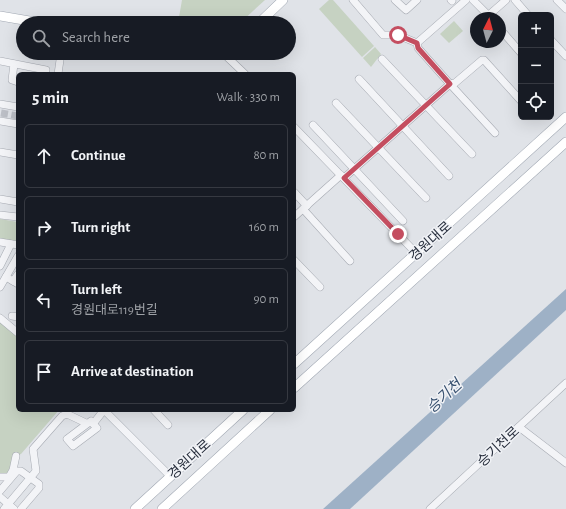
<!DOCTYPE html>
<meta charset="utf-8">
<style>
body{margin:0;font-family:"Alegreya Sans","Noto Sans KR",sans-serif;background:#20242c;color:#f1f3f6}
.controls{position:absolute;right:12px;top:12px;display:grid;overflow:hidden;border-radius:6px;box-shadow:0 4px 16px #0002}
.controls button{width:36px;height:36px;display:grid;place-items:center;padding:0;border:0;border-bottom:1px solid #363941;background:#171b24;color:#f1f3f6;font:20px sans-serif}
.compass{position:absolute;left:470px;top:12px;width:36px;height:36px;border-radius:50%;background:#171b24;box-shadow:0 4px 16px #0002;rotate:6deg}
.stop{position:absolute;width:12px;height:12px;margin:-9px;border:3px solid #c44e60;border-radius:50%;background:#fff}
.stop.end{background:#c44e60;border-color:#fff;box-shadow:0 1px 4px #0008}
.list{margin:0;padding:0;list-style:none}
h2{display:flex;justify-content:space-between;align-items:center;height:52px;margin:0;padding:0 16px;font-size:17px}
h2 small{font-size:13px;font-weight:400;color:#9ea1a6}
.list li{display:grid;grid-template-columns:26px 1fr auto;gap:12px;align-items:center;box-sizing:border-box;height:64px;margin:0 8px 8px;padding:0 8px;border:1px solid #363941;border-radius:6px}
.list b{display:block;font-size:15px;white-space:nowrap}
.list p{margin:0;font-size:13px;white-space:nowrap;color:#9ea1a6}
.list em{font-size:13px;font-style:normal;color:#9ea1a6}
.icon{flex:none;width:22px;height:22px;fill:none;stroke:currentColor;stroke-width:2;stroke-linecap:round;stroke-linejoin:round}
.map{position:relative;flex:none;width:566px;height:509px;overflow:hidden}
.search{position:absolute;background:#171b24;box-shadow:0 4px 16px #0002;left:16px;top:16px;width:280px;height:44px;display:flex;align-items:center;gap:10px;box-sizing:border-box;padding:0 14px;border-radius:22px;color:#9ea1a6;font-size:15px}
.panel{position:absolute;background:#171b24;box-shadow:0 4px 16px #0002;left:16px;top:72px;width:280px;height:340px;border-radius:6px}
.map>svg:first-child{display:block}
.green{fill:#c6d2c2}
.water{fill:#9eb1c6}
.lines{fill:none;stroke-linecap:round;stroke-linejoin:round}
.minor-tunnel{stroke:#bcbfc6;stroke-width:7;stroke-dasharray:7 3.5;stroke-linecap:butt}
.minor-casing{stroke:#a6aab2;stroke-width:8}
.major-casing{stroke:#a1a8b3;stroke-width:10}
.minor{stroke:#f3f4f7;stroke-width:7}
.major{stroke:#fff;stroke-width:9}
.route{stroke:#c44e60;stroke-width:5}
.labels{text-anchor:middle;stroke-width:3;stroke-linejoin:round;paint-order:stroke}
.street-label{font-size:14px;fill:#2a313f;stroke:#f0f2f6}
.water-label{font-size:15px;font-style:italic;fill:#37506f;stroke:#f0f2f6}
</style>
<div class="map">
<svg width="566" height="509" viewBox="0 0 566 509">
<rect width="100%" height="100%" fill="#e0e3e8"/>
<g class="green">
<path d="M182,0h83l-25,23h-62z"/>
<path d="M329,0h4l41,46 -12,11 -43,-48z"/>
<path d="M454,21l9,10 -14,12 -9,-9z"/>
<path d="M375,47l6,7 -10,13 -8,-9z"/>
<path d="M0,219l18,3v21l-18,-1z"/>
<path d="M0,318l18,16v76h41l-38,44 -5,2 -7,21h-9z"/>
</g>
<path class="water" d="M566,289v21l-216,199h-27z"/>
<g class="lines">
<path class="minor-tunnel" d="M1,113l17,3"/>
<g class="minor-casing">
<g id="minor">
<path d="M353,0l30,35h15l19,8"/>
<path d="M395,0l11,10 11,-10"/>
<path d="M451,0l1,1"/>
<path d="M473,0l14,14h3l16,-14"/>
<path d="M515,0l13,15"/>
<path d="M557,0l9,9"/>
<path d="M500,29l21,24"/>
<path d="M551,40l15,16"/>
<path d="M225,55l20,19"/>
<path d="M382,59l90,95"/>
<path d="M0,61l46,9 -1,4"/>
<path d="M14,64l-2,16 6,2"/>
<path d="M58,74l3,-21"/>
<path d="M359,79l90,97"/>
<path d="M336,103l90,95"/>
<path d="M0,104l18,3"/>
<path d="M0,121l18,3"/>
<path d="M313,125l90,96"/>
<path d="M294,127l123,127"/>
<path d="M495,133l-45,-49 5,-1 27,-23h2l37,41"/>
<path d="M0,152l18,3"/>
<path d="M344,178l106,-94 -32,-36 -1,-5 49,-43"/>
<path d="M294,192l13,14"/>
<path d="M0,199l18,3"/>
<path d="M303,209l47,52"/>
<path d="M0,215l18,2"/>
<path d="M294,217l47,-42"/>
<path d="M0,242l18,3"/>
<path d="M294,260l26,27"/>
<path d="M0,266l11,-22"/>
<path d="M6,277l12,7"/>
<path d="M13,281l5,-7"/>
<path d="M0,287l18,-31"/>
<path d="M12,316l6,1"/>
<path d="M0,318l18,15"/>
<path d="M104,410l66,66"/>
<path d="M154,410l14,15"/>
<path d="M91,421l6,7 -24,18 -6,-7z"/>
<path d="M93,424l11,-14"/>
<path d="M519,427l47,36"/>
<path d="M0,477h9l4,-7 3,-14"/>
<path d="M0,491l17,-20h4l18,13v4l-18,21"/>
<path d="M0,497l14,12"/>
<path d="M4,509l32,-38 -3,-22 29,-33 5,-2 19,9"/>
<path d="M430,509l136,-126"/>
</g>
</g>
<g class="major-casing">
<g id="major">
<path d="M0,16l41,7"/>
<path d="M259,23l24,-23"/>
<path d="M218,53l7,2 2,-2"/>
<path d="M294,364l272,-247"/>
<path d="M294,388l272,-246"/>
<path d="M135,509l108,-99"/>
<path d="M162,509l108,-99"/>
</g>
</g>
<use href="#minor" class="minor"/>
<use href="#major" class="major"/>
</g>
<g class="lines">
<path class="route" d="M398,234l-54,-56 106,-94 -32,-36 -1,-5 -19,-8"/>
</g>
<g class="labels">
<g class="street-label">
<text transform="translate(430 241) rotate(-42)" y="5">경원대로</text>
<text transform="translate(498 446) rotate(-43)" y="5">승기천로</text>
<text transform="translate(189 459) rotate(-42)" y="5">경원대로</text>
</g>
<g class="water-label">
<text transform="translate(444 396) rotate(-43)" y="5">승기천</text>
</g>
</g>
</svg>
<div class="controls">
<button>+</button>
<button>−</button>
<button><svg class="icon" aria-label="locate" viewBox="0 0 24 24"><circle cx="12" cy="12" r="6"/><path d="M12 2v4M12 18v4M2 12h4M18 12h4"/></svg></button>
</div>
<svg class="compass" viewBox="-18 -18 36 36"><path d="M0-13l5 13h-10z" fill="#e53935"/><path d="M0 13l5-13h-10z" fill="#9ea1a6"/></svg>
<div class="stop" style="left:398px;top:35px"></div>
<div class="stop end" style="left:398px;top:234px"></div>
<div class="search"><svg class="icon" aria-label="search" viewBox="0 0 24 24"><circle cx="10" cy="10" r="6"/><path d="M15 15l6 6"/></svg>Search here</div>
<section class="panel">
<h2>5 min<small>Walk · 330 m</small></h2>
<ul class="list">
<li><svg class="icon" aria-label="ahead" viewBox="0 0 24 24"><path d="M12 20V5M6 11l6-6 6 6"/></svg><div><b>Continue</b></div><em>80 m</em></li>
<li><svg class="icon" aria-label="right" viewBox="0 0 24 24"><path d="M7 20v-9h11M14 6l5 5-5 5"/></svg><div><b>Turn right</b></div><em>160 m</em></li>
<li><svg class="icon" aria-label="left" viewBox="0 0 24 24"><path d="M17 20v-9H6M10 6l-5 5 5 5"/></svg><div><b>Turn left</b><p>경원대로119번길</p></div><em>90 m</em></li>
<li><svg class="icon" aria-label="arrive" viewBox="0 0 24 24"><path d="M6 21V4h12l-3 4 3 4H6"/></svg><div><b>Arrive at destination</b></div></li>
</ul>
</section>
</div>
